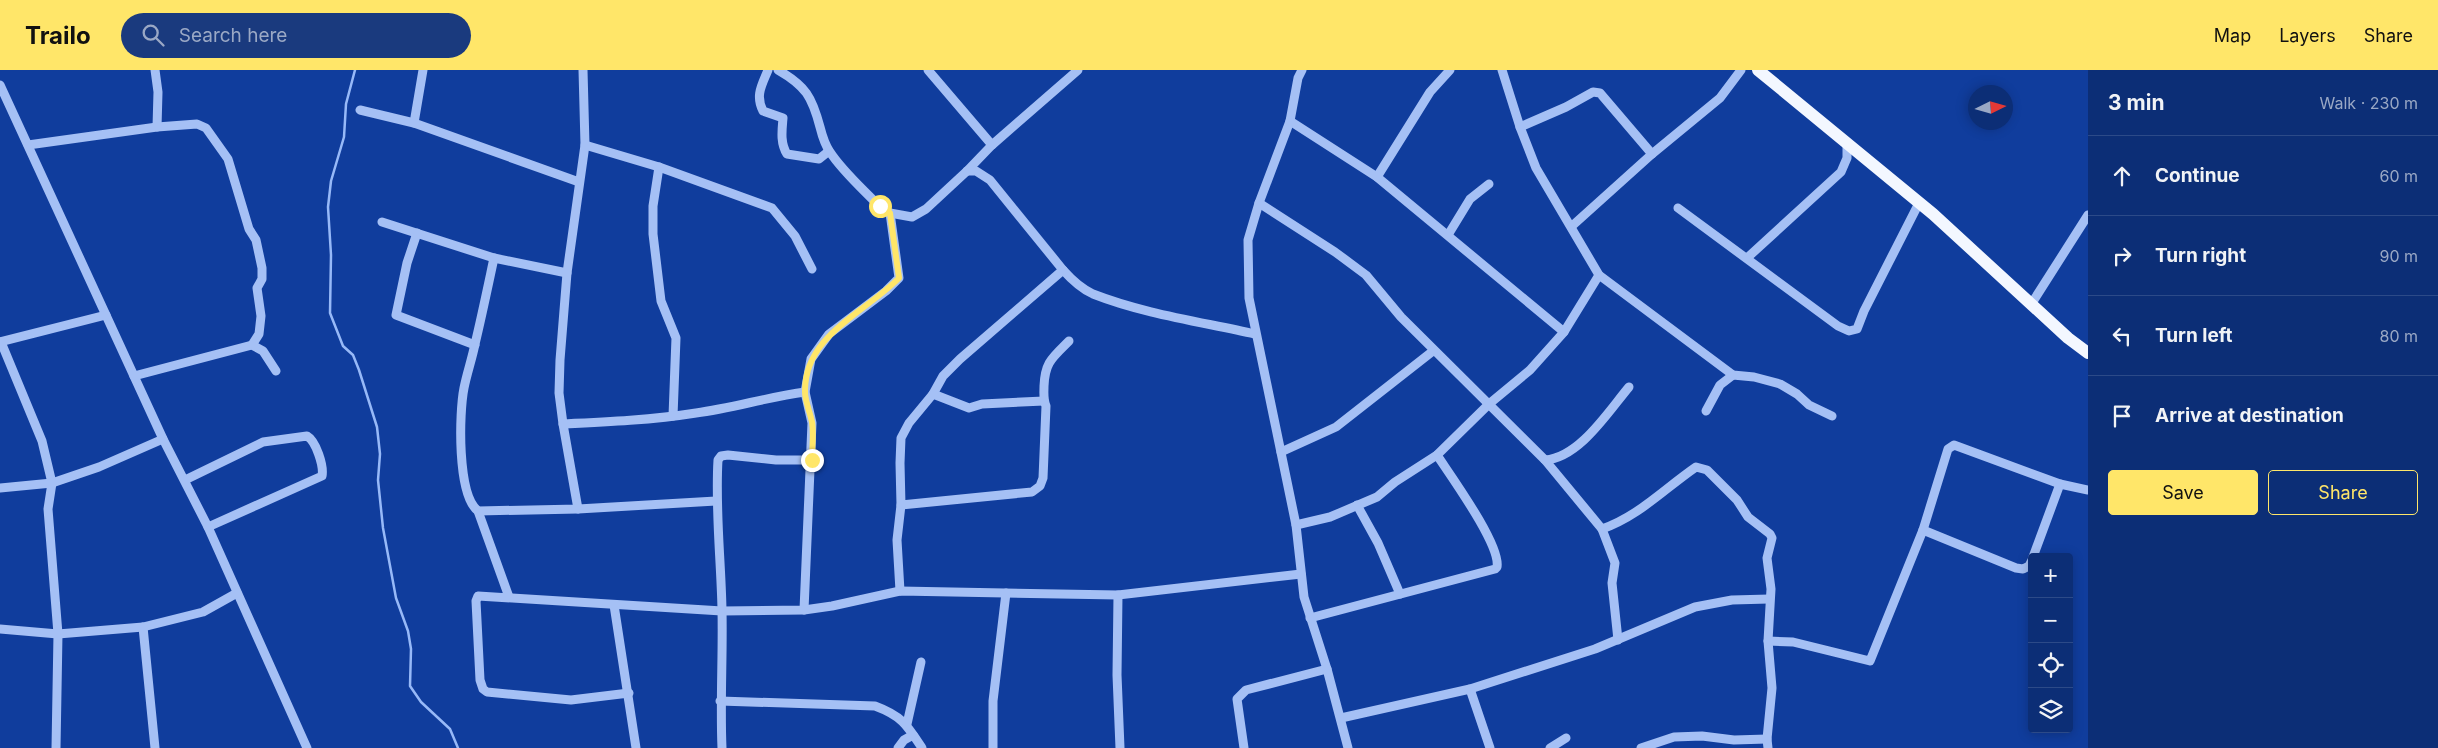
<!DOCTYPE html>
<meta charset="utf-8">
<style>
body{margin:0;font-family:Inter,sans-serif;background:#1a3a7e;color:#f1f3f6}
.controls{position:absolute;right:15px;bottom:15px;display:grid;overflow:hidden;border-radius:5px;box-shadow:0 2px 12px #0003}
.controls button{width:45px;height:45px;display:grid;place-items:center;padding:0;border:0;border-bottom:1px solid #2c4a88;background:#0c2e76;color:#f1f3f6;font:25px sans-serif}
.compass{position:absolute;left:1968px;top:15px;width:45px;height:45px;border-radius:50%;background:#0c2e76;box-shadow:0 2px 12px #0003;rotate:85deg}
.stop{position:absolute;width:15px;height:15px;margin:-11px;border:4px solid #ffe669;border-radius:50%;background:#fff}
.stop.end{background:#ffe669;border-color:#fff;box-shadow:0 1px 5px #0008}
.list{margin:0;padding:0;list-style:none}
h2{display:flex;justify-content:space-between;align-items:center;height:65px;margin:0;padding:0 20px;font-size:21px}
h2 small{font-size:16px;font-weight:400;color:#9aa8c5}
.list li{display:grid;grid-template-columns:32px 1fr auto;gap:15px;align-items:center;box-sizing:border-box;height:80px;padding:0 20px;border-top:1px solid #2c4a88}
.list b{display:block;font-size:19px;white-space:nowrap}
.list em{font-size:16px;font-style:normal;color:#9aa8c5}
.actions{display:flex;gap:10px;padding:15px 20px}
.actions a{flex:1;padding:11px 0;border:1px solid #ffe669;border-radius:5px;text-align:center;font-size:18px;color:#ffe669}
.actions .main{background:#ffe669;color:#111}
.icon{flex:none;width:28px;height:28px;fill:none;stroke:currentColor;stroke-width:2;stroke-linecap:round;stroke-linejoin:round}
.map{position:relative;flex:none;width:2088px;height:678px;overflow:hidden}
header{display:flex;align-items:center;gap:30px;box-sizing:border-box;height:70px;padding:0 25px;background:#ffe669;color:#111}
header strong{font-size:24px}
nav{display:flex;gap:28px;margin-inline-start:auto;font-size:18px}
.search{width:350px;height:45px;background:#1a3a7e;display:flex;align-items:center;gap:12px;box-sizing:border-box;padding:0 18px;border-radius:28px;color:#9aa8c5;font-size:19px}
main{display:flex}
aside{flex:1;background:#0c2e76}
.map>svg:first-child{display:block}
.lines{fill:none;stroke-linecap:round;stroke-linejoin:round}
.stream{stroke:#97b9f8;stroke-width:2.5}
.minor{stroke:#a5c0f5;stroke-width:9}
.major{stroke:#f3f7ff;stroke-width:12}
.route{stroke:#ffe669;stroke-width:6}
</style>
<header>
<strong>Trailo</strong>
<div class="search"><svg class="icon" aria-label="search" viewBox="0 0 24 24"><circle cx="10" cy="10" r="6"/><path d="M15 15l6 6"/></svg>Search here</div>
<nav><a>Map</a><a>Layers</a><a>Share</a></nav>
</header>
<main>
<div class="map">
<svg width="2088" height="678" viewBox="0 0 2088 678">
<rect width="100%" height="100%" fill="#103d9d"/>
<g class="lines">
<path class="stream" d="M355,0l-9,34 -2,33 -13,44 -3,26 3,48 -1,58 13,33 10,9 6,15 18,57 3,27 -2,26 5,48 13,70 12,33 3,18 -1,37 11,16 29,27 8,19"/>
<g class="minor">
<path d="M155,0l3,22 -1,35"/>
<path d="M768,0c-6,15 -13,25 -5,41l20,7c-1,12 -3,25 4,36l32,5 10,-8"/>
<path d="M778,0c28,16 34,27 42,57 2,8 5,18 10,25 13,20 33,37 50,55l10,6 22,4 14,-8 41,-38 25,-26 86,-75"/>
<path d="M928,0l64,75"/>
<path d="M1302,0l-4,8 -8,43 -31,82 -11,37 1,58 47,227 8,72 23,72 21,79"/>
<path d="M1502,0l18,57 16,41 63,107 134,100 21,2 26,7 17,10 12,11 23,11"/>
<path d="M0,15l163,354 45,88 99,221"/>
<path d="M360,40l54,13 165,59"/>
<path d="M1290,51l87,56 187,155"/>
<path d="M414,53l9,-53"/>
<path d="M1520,57l46,-20 27,-15 7,1 52,61"/>
<path d="M28,75l129,-18 40,-3 9,4 22,31 21,70 7,11 6,28v11l-5,9 4,28 -2,18 -7,11"/>
<path d="M585,75l74,22 113,41 23,28 17,33"/>
<path d="M659,97l-6,39v28l8,67 15,37 -3,78"/>
<path d="M967,101h9l14,9 73,90c8,9 19,19 30,24 51,20 109,28 162,40"/>
<path d="M1377,107l53,-85 20,-22"/>
<path d="M1259,133l76,49 31,23 35,42 144,143 57,69 13,34 -3,20 6,57"/>
<path d="M1678,138l160,118 11,5 8,-2 7,-18 55,-108"/>
<path d="M382,152l112,36 73,15"/>
<path d="M1572,156l80,-72 68,-56 21,-28"/>
<path d="M417,163l-10,30 -11,52 79,30"/>
<path d="M1448,165l22,-36 19,-15"/>
<path d="M494,188c-6,28 -12,57 -19,86 -3,15 -8,29 -11,44 -5,25 -7,107 14,123l31,86"/>
<path d="M1747,188l94,-86 6,-14v-13"/>
<path d="M2032,233l56,-88"/>
<path d="M0,272l106,-27"/>
<path d="M1,272l41,99 10,42 -4,26 10,125 -2,114"/>
<path d="M134,306l118,-31 11,6 13,20"/>
<path d="M933,324l36,14 13,-4 62,-3"/>
<path d="M1706,341l14,-26 13,-10"/>
<path d="M563,354c44,-2 89,-4 133,-11 37,-5 72,-16 109,-21"/>
<path d="M1281,382l55,-25 97,-76"/>
<path d="M1545,390c34,-2 63,-48 84,-73"/>
<path d="M185,410l78,-38 44,-6c9,5 17,30 15,40l-114,51"/>
<path d="M0,418l52,-5 47,-16 64,-28"/>
<path d="M901,435l131,-13 8,-6 3,-8 3,-72c-3,-7 -2,-13 -2,-20 1,-24 8,-28 25,-45"/>
<path d="M1357,435l21,38 22,51"/>
<path d="M578,439l-15,-85 -4,-31 1,-33 7,-87 18,-128 -2,-75"/>
<path d="M478,441l100,-2 138,-8"/>
<path d="M1296,455l34,-8 47,-20 18,-15 42,-27 52,-51 41,-34 34,-38 35,-57"/>
<path d="M1602,459c37,-13 62,-40 94,-62l11,3 30,30 11,17 22,17 2,4 -5,20 4,31 -3,52 4,47 -5,51 1,9"/>
<path d="M1923,460l93,38 7,1 6,-3 3,-6"/>
<path d="M2033,487l27,-73"/>
<path d="M900,521l-3,-51 4,-35 -1,-42 1,-25 8,-15 24,-29 10,-18 17,-17 103,-89"/>
<path d="M1118,525l-1,80 3,73"/>
<path d="M614,535l22,143"/>
<path d="M804,540l8,-187 -7,-31 6,-33 18,-25 57,-43 13,-13 -9,-65"/>
<path d="M1310,548l185,-49 2,-2c4,-22 -47,-92 -60,-112"/>
<path d="M143,557l12,121"/>
<path d="M0,559l58,5 85,-7 60,-15 34,-19"/>
<path d="M1768,571l25,1 77,19 53,-131 25,-81 6,-4 106,39 28,6"/>
<path d="M1470,619l20,59"/>
<path d="M629,623l-58,7 -84,-8 -4,-3 -3,-9 -4,-79 2,-5 244,15 82,-1 28,-4 68,-15 218,4 183,-21"/>
<path d="M720,631l155,5c27,10 32,19 47,42"/>
<path d="M1341,648l129,-29 125,-40 100,-42 37,-7 37,-1"/>
<path d="M907,654l14,-62"/>
<path d="M722,678c-2,-46 1,-92 0,-138 -1,-51 -7,-100 -4,-150l3,-4 7,-1 48,5h36"/>
<path d="M898,678l6,-8 9,-5"/>
<path d="M993,678v-47l13,-108"/>
<path d="M1244,678l-7,-49 9,-9 81,-21"/>
<path d="M1550,678l16,-10"/>
<path d="M1641,678l33,-11 28,-1 32,4 33,-1"/>
</g>
<path class="major" d="M1758,0l175,144 135,124 20,15"/>
</g>
<g class="lines">
<path class="route" d="M812,390c0,-12 2,-26 0,-38 -2,-10 -7,-21 -7,-30 -1,-57 60,-79 94,-114l-9,-65 -10,-7"/>
</g>
</svg>
<div class="controls">
<button>+</button>
<button>−</button>
<button><svg class="icon" aria-label="locate" viewBox="0 0 24 24"><circle cx="12" cy="12" r="6"/><path d="M12 2v4M12 18v4M2 12h4M18 12h4"/></svg></button>
<button><svg class="icon" aria-label="layers" viewBox="0 0 24 24"><path d="M12 4l9 5-9 5-9-5zM3 14l9 5 9-5"/></svg></button>
</div>
<svg class="compass" viewBox="-18 -18 36 36"><path d="M0-13l5 13h-10z" fill="#e53935"/><path d="M0 13l5-13h-10z" fill="#9aa8c5"/></svg>
<div class="stop" style="left:880px;top:136px"></div>
<div class="stop end" style="left:812px;top:390px"></div>
</div>
<aside>
<h2>3 min<small>Walk · 230 m</small></h2>
<ul class="list">
<li><svg class="icon" aria-label="ahead" viewBox="0 0 24 24"><path d="M12 20V5M6 11l6-6 6 6"/></svg><div><b>Continue</b></div><em>60 m</em></li>
<li><svg class="icon" aria-label="right" viewBox="0 0 24 24"><path d="M7 20v-9h11M14 6l5 5-5 5"/></svg><div><b>Turn right</b></div><em>90 m</em></li>
<li><svg class="icon" aria-label="left" viewBox="0 0 24 24"><path d="M17 20v-9H6M10 6l-5 5 5 5"/></svg><div><b>Turn left</b></div><em>80 m</em></li>
<li><svg class="icon" aria-label="arrive" viewBox="0 0 24 24"><path d="M6 21V4h12l-3 4 3 4H6"/></svg><div><b>Arrive at destination</b></div></li>
</ul>
<div class="actions"><a class="main">Save</a><a>Share</a></div>
</aside>
</main>
